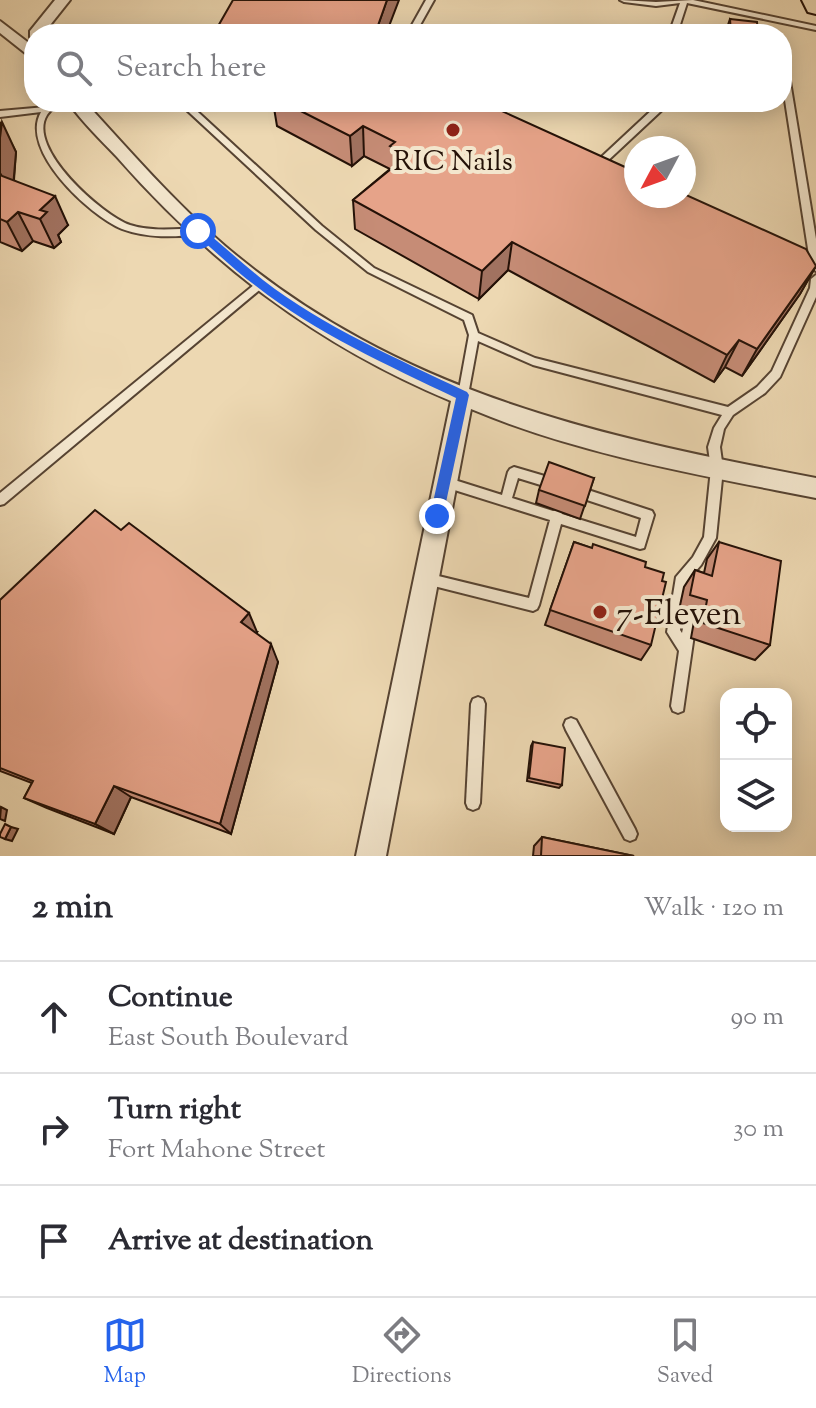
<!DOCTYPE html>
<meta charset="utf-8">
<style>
body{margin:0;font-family:"Sorts Mill Goudy",serif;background:#f7f7f7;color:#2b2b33}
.controls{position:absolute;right:24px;bottom:24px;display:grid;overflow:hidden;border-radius:16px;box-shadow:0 4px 20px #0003}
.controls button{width:72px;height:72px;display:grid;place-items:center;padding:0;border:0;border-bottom:2px solid #e1e1e2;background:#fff;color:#2b2b33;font:40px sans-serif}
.compass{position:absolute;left:624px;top:136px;width:72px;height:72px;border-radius:50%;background:#fff;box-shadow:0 4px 20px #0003;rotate:229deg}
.stop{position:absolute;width:24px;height:24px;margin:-18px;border:6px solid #2563eb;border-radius:50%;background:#fff}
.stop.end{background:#2563eb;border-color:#fff;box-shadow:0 2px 8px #0008}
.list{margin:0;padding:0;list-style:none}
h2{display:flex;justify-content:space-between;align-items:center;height:104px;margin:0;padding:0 32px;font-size:34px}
h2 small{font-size:26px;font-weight:400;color:#7c7c81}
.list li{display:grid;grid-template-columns:52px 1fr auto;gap:24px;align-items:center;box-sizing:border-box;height:112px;padding:0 32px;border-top:2px solid #e1e1e2}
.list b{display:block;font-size:30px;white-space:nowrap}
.list p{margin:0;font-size:26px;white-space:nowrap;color:#7c7c81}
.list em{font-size:26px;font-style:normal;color:#7c7c81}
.icon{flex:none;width:44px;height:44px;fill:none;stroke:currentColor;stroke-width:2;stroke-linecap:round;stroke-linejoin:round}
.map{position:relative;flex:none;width:816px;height:856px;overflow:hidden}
.search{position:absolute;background:#fff;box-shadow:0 4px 20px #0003;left:24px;right:24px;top:24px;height:88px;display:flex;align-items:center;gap:20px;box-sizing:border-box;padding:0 28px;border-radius:32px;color:#7c7c81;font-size:30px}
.sheet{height:440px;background:#fff}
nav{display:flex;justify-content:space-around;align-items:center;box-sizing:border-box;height:112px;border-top:2px solid #e1e1e2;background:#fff;font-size:22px;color:#7c7c81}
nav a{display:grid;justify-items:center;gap:4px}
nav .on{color:#2563eb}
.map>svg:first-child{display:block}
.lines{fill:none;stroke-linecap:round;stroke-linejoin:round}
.service-casing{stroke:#564332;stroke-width:4}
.minor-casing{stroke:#564332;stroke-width:4}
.primary-casing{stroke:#241107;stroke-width:4}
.service{fill:#f3e6cd;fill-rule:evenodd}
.minor{fill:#f3e6cd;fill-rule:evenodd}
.primary{fill:#edd8b2;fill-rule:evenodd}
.wall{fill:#c68c76;stroke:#241107;stroke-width:2}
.shaded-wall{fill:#a17260;stroke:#241107;stroke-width:2}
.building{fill:#e6a389;stroke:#241107;stroke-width:2}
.route{fill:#2563eb}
.poi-dot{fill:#8f2418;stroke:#f3e6cd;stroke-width:3}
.labels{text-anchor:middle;stroke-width:8;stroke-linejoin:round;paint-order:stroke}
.far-poi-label{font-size:28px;fill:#241107;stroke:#f3e6cd}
.poi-label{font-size:34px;fill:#241107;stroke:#f3e6cd;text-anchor:start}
</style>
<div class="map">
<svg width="816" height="856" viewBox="0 0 816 856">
<rect width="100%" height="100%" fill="#edd8b2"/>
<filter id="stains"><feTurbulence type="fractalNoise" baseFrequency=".0025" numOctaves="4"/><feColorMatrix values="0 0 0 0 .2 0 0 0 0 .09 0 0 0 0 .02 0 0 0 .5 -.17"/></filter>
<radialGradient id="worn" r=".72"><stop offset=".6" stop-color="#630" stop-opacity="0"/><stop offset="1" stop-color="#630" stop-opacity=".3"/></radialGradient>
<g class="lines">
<g class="service-casing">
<g id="service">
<path d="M426,0h8l-19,34h-8z"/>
<path d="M620,0l36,2 37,-2 123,26v4l-129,-27 -10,31h-8l11,-31 -24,3 -32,-4z"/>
<path d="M782,55l4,2 30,182v32l-5,-3 -29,-187z"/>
<path d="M51,102h9c-4,4 -10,8 -13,13 -21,33 55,100 83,110 22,7 46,4 68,3l5,3 -2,2c-25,5 -55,5 -79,-4 -33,-14 -103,-79 -81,-117l-41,5v-6l46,-4z"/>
<path d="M178,102h9l135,124 52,42 98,47 6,18 57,25 193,49 29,-20 15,-16 38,-83 1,-9 5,-4v22l-36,80 -15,16 -32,22 -9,14 -4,18 3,22 -7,69 -15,27 -13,15 -8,50 2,3 5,-23 4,-2 4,2 2,4 -14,97 -5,2 -5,-2 -2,-5 8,-55 -12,-19 9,-55 17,-20 11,-20 7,-68 -3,-22 6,-19 8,-13 -189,-50 -55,-24 -10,54 -1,3h-8l-1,-3 11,-60 -5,-15 -96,-48 -52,-42z"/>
<path d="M655,102h8l-2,9 -60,56h-6v-4l59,-55z"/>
<path d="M260,280l3,1 2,3 -2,3 -259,217 -4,1v-12z"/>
<path d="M514,467l34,10 2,4 -2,4 -4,1 -26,-8 -6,20 41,13 4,-1 4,1 1,3 74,23 5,-19 -57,-19 -2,-4 2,-4 4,-1 64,21 2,4 -10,33 -4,1 -79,-25 -22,81 -2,4 -4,2 -111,-28 -2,-4 2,-4 4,-2 103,25 21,-78 -105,-33 -4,-1 -2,-4 2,-4 4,-1 57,18 6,-23 2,-3z"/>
<path d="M478,697l5,2 2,5 -5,99 -2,5 -5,2 -5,-2 -2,-5 5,-99 2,-5z"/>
<path d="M571,718l5,2 59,109 2,5 -2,5 -5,2 -5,-2 -59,-109 -2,-5 2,-5z"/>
</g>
</g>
<g class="minor-casing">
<g id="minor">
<path d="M55,0h15l-27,34 -13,3v-6z"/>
<path d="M0,21l34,26v13l-34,-27z"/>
<path d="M68,102h17c45,49 89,100 140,144 175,148 372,190 591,232v20c-116,-23 -235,-43 -345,-89l-85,447h-30l95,-455c-134,-56 -239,-136 -334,-244 -17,-18 -35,-35 -49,-55z"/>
</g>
</g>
<g class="primary-casing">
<path id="primary" d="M802,0h14v14l-8,-2z"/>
</g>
<use href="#service" class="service"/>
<use href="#minor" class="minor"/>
<use href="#primary" class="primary"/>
</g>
<g class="wall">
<path d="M730,19l28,15h-33z"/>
<path d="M217,28l169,6h-168z"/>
<path d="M273,102h209l334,164 -16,28 -58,82 -17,-9 -11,15 -206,-112 -29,29 -124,-70 -2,-29 37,-31 -26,-13 -12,10 -75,-40z"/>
<path d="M0,122l16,30 -2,28 54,45 -10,10 3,7 -7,6 -21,-7 -11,10 -22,-9z"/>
<path d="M594,478l-14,41 -44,-16 3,-13z"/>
<path d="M574,542l71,25 6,78 -10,15 -96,-35z"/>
<path d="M719,542l51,103 -15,15 -64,-22 4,-22 -16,-6 5,-23 11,-17 9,3 3,-14z"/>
<path d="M0,600l257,32 -1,1 22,29 -47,172 -100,-37 -17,37 -67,-26 -23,-10 8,-15 -32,-12z"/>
<path d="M533,742l29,43 -3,3 -32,-7 4,-35z"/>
<path d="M542,837l92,19h-101l1,-10z"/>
</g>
<g class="shaded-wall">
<path d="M387,0h12l-13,34h-11z"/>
<path d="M2,122l14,30 -4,47 -12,-24v-37z"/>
<path d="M363,126l1,30 -12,10 -2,-30z"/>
<path d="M55,196l13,29 -10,10 3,7 -7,6 -14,-29v-9z"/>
<path d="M18,212l15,29 -11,10 -15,-29z"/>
<path d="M512,242l-4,28 -29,29 3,-28z"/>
<path d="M816,266l-16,28 -58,82 15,-27z"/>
<path d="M739,340l-14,27 -11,15 13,-27z"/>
<path d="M249,613l8,19 -7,9 -9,-19z"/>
<path d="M271,644l7,18 -47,172 -11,-10z"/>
<path d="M114,786l17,11 -17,37 -19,-10z"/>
<path d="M1,807l6,3 -2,11 -5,-2z"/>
<path d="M11,827l7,2 -6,12 -7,-2z"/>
</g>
<g class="building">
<path d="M233,0h154l-12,34h-105l-53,-6z"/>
<path d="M730,19l27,3 1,12h-27z"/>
<path d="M283,102h199l154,70v24h48v-2l122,55 10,17 -59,83 -18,-9 -12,15 -215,-113 -30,29 -129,-71 54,-44 -17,-10 5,-4 -32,-16 -13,10z"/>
<path d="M0,173l2,3 53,20 -15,14 7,2 -7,7 -22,-7 -11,10 -7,-3z"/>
<path d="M549,462l45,16 -9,28 -46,-16z"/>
<path d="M95,510l26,20 8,-7 120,90 -8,9 30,22 -51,180 -106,-38 -19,38 -71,-26 9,-17 -33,-13v-168z"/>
<path d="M574,542l18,6 1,-4 53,18 -1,5 19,6 -2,8 4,1 -15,63 -101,-35z"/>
<path d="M719,542l62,19 -11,84 -67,-22 4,-23 -17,-5 5,-25 17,6z"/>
<path d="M533,742l32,6 -3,37 -33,-7z"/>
<path d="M5,824l6,3 -6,12 -5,-2v-3z"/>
<path d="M542,837l92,19h-93z"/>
</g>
<path class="route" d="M194,228h8c20,17 40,35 61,52 61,47 135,79 204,112l2,3 -27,126 -5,2 -7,-7 26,-118c-69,-33 -140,-65 -200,-112 -22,-16 -41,-35 -62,-53z"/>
<g class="poi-dot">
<circle cx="453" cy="130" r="8"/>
<circle cx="600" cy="612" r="8"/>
</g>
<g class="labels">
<g class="far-poi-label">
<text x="453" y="170">RIC Nails</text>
</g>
<g class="poi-label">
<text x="616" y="624">7-Eleven</text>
</g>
</g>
<rect width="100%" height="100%" filter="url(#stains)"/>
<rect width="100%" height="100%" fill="url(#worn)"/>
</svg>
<div class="controls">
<button><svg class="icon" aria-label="locate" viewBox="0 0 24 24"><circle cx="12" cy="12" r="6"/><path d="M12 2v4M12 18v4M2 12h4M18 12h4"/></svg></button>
<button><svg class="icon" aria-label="layers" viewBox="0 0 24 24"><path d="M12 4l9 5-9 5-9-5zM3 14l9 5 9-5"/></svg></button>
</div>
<svg class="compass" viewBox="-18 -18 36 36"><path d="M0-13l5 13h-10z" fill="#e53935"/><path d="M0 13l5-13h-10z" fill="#7c7c81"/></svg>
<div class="stop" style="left:198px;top:231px"></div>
<div class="stop end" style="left:437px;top:516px"></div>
<div class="search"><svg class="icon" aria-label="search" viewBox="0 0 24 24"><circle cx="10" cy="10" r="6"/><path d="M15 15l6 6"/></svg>Search here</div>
</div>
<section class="sheet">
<h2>2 min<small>Walk · 120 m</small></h2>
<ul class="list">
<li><svg class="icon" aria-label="ahead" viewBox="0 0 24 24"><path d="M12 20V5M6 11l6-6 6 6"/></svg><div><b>Continue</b><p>East South Boulevard</p></div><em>90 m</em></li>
<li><svg class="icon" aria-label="right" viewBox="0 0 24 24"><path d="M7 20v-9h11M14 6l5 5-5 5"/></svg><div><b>Turn right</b><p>Fort Mahone Street</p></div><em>30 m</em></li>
<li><svg class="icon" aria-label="arrive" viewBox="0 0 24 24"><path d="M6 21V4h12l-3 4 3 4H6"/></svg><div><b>Arrive at destination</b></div></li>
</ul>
</section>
<nav>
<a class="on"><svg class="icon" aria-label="map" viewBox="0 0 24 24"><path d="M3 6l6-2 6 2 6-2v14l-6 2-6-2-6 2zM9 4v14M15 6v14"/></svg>Map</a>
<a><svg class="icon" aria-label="directions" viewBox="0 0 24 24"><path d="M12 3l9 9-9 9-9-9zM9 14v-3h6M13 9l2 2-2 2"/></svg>Directions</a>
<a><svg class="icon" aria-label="saved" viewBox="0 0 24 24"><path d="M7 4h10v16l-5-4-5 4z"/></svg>Saved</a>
</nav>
